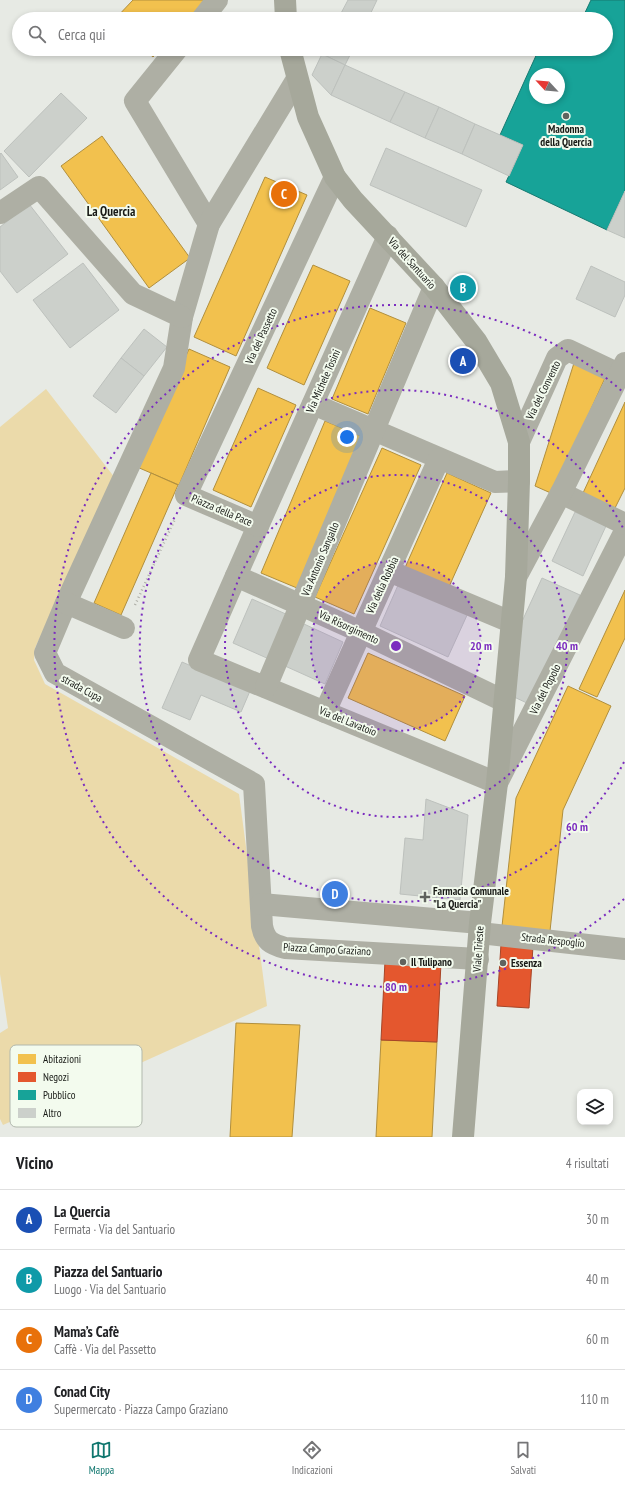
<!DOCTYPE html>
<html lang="it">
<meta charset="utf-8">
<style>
body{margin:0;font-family:"PT Sans Narrow",sans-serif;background:#f6f6f6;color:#202124}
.controls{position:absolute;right:12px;bottom:12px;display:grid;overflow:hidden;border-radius:8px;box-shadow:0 2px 6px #0003}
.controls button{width:36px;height:36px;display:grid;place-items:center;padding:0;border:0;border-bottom:1px solid #e0e0e0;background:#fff;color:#202124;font:20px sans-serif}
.compass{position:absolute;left:529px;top:68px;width:36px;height:36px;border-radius:50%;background:#fff;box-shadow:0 2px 6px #0003;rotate:296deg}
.you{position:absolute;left:347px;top:437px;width:14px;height:14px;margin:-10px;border:3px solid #fff;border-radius:50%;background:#1a73e8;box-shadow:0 0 0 6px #1a73e833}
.badge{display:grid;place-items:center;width:26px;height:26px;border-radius:50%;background:#0f766e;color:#fff;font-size:13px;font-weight:700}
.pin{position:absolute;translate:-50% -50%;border:2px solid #fff;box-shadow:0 1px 4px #0006}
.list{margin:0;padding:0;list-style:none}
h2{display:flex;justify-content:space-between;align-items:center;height:52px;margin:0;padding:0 16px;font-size:17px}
h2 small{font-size:13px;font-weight:400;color:#757577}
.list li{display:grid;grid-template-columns:26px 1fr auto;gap:12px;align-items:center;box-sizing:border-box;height:60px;padding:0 16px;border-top:1px solid #e0e0e0}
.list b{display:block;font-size:15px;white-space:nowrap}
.list p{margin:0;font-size:13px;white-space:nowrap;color:#757577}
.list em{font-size:13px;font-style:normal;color:#757577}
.icon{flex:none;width:22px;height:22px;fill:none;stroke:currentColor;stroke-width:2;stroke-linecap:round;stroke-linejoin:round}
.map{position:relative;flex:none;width:625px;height:1137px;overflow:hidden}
.search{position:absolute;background:#fff;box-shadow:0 2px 6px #0003;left:12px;right:12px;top:12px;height:44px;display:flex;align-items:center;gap:10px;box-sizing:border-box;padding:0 14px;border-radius:22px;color:#757577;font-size:15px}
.sheet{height:292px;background:#fff}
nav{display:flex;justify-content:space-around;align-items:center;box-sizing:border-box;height:56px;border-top:1px solid #e0e0e0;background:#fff;font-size:11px;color:#757577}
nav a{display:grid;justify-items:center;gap:2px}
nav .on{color:#0f766e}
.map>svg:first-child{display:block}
.green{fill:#ebdaaa}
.homes{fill:#f2c14e;stroke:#b18f3d}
.shops{fill:#e4572e;stroke:#a74527}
.public{fill:#17a398;stroke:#177a71;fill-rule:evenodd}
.building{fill:#ccd0cb;stroke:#bdc1bd}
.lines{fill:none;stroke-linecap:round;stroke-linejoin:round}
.path{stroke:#aeafa7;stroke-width:2.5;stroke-dasharray:1 3;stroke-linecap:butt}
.minor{stroke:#aeafa4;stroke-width:22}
.major{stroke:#a6a89b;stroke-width:22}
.ring{fill:none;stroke:#7b2cbf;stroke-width:2;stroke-dasharray:2 4}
.poi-dot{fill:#60635e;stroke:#f3fbee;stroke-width:1.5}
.labels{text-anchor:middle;stroke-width:4;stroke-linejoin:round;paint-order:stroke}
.poi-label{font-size:11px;font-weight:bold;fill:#181a16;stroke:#f3fbee;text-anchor:start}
.street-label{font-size:11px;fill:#181a16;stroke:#f3fbee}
.quarter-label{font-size:13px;font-weight:bold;fill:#181a16;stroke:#f3fbee}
.key{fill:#f3fbee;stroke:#b1b8ad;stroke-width:1}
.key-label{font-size:11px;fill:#181a16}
.centre{fill:#7b2cbf;stroke:#f3fbee;stroke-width:2}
.ring-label{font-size:12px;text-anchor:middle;font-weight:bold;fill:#7b2cbf;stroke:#f3fbee;stroke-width:4;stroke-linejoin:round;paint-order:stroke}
</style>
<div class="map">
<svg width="625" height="1137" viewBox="0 0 625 1137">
<rect width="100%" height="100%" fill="#e7eae4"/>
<path class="green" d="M46,389l69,89 -80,170 -1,12 11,24 194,110 28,212 -264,119 -3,-6v-86l8,-5 -8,-54v-547z"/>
<g class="homes">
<path d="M133,0h74l-18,19h-74z"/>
<path d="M144,49h17l-8,8z"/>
<path d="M102,136l88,122 -41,30 -88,-122z"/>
<path d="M265,177l42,18 -71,161 -42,-19z"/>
<path d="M313,265l37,16 -46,104 -37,-17z"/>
<path d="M370,308l36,15 -38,91 -36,-15z"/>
<path d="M189,349l41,18 -51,118 -42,-18z"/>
<path d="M574,363l31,15 -52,116 -18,-8z"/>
<path d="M258,388l38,17 -45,102 -38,-17z"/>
<path d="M625,402v86l-10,20 -32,-15z"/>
<path d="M325,421l36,15 -64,152 -36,-15z"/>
<path d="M382,448l39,17 -67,149 -39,-17z"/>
<path d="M151,473l27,12 -57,130 -27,-12z"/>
<path d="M447,473l44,20 -43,96 -44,-19z"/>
<path d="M625,590v48l-28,59 -18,-8z"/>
<path d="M368,653l97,43 -20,45 -97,-43z"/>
<path d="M568,686l43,20 -48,104 -13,121 -48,-5 14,-128z"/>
<path d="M236,1023l64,2 -8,112h-62z"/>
<path d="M381,1040l56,2 -5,95h-56z"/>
</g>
<g class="shops">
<path d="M501,944l32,2 -4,62 -32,-2z"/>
<path d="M385,961l56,2 -4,79 -56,-2z"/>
</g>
<g class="public">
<path d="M591,0h34v191l-18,39 -101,-48 17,-37 -23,-10 39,-86h67v-30h-24zM535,74h24v24h-24z"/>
<path d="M556,13l14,6h-17z"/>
</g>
<g class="building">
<path d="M348,0h29l-9,19h-23l-6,-2z"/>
<path d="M325,49h28l-8,16 -23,-11z"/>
<path d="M322,54l23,11 -14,30 -19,-20z"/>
<path d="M345,65l60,27 -15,30 -59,-27z"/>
<path d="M405,92l34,15 -14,31 -35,-16z"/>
<path d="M61,93l26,25 -58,59 -25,-26z"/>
<path d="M439,107l36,17 -13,30 -37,-16z"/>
<path d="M475,124l48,21 -14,31 -47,-22z"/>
<path d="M386,148l96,42 -16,37 -96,-42z"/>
<path d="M1,153l17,24 -18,13v-36z"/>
<path d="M625,191v47l-18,-8z"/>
<path d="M29,204l39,50 -51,39 -17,-22v-44z"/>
<path d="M83,263l36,47 -49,38 -37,-48z"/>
<path d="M591,266l34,16v13l-10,22 -39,-18z"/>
<path d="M144,329l23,18 -23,29 -23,-18z"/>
<path d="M121,358l23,18 -28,37 -23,-17z"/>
<path d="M575,512l31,14 -23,50 -31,-15z"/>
<path d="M542,578l38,17 -51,109 -17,-8 7,-68z"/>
<path d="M399,583l69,30 -20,44 -68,-31z"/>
<path d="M252,599l36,16 -19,44 -36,-16z"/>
<path d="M304,624l39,18 -18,42 -40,-18z"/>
<path d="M182,662l68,29 -9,21 -40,-17 -11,25 -28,-12z"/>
<path d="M426,799l42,16 -8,85 -60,-6 5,-56 18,2z"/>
</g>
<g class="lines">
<path class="path" d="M135,605l40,-86"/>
<g class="minor">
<path d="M202,19l15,-19"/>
<path d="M177,49l-42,52 74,123"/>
<path d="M297,79l-88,145 -27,93 -8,51 -108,235 -21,50 10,20 199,111 8,142c3,15 9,18 23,22l193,11"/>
<path d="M335,177l-149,318 72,31 -59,134 298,123 128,-252"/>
<path d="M0,213l39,-26 94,107 49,23"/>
<path d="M313,404l182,78 24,-1"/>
<path d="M519,442l38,-84 11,-8 57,27"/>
<path d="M561,493l64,31"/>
<path d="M258,526l130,-290"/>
<path d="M389,571l122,51"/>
<path d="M236,576l125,56 143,69"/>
<path d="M516,577l45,-84 64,-130"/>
<path d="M66,603l58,25"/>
<path d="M266,687l168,-400"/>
<path d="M325,712l114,-253"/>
<path d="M261,904l219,19"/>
<path d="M480,933l145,16"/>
</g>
<g class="major">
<path d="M285,0l1,19"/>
<path d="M290,49l18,68 27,60 18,23 81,87 42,54 25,42 18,59v39l-3,96 -19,206 -17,140 -17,214"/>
</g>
</g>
<circle cx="396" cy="646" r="85" fill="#7b2cbf" fill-opacity=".12"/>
<g class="ring">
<circle cx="396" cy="646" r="85"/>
<circle cx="396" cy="646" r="171"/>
<path d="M624 762A256 256 0 1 1 624 530"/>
<path d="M624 899A341 341 0 1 1 624 393"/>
</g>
<g class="poi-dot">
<circle cx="566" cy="116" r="4"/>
<path d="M423 891h4v4h4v4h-4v4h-4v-4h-4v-4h4z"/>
<circle cx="403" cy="962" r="4"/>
<circle cx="503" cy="963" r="4"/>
</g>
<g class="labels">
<g class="poi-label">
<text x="566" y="133" text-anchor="middle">Madonna<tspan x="566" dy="13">della Quercia</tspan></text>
<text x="433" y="895">Farmacia Comunale<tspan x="433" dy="13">"La Quercia"</tspan></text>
<text x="411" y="966">Il Tulipano</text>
<text x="511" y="967">Essenza</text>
</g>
<g class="street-label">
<text transform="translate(412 263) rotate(48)" y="4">Via del Santuario</text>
<text transform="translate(261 336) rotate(-65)" y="4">Via del Passetto</text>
<text transform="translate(323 381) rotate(-66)" y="4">Via Michele Tosini</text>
<text transform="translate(543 390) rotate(-64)" y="4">Via del Convento</text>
<text transform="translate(222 510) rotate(23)" y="4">Piazza della Pace</text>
<text transform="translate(320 559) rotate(-67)" y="4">Via Antonio Sangallo</text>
<text transform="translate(382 585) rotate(-65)" y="4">Via della Robbia</text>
<text transform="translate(349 627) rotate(25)" y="4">Via Risorgimento</text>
<text transform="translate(82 688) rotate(29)" y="4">strada Cupa</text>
<text transform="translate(545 689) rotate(-63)" y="4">Via del Popolo</text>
<text transform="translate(348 721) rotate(22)" y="4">Via del Lavatoio</text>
<text transform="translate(553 940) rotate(6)" y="4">Strada Respoglio</text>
<text transform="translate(327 949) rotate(3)" y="4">Piazza Campo Graziano</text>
<text transform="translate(478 949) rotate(-86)" y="4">Viale Trieste</text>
</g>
<g class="quarter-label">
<text x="111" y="216">La Quercia</text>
</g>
</g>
<rect x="10" y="1045" width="132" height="82" rx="6" class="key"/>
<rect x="18" y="1054" width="18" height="10" fill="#f2c14e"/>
<rect x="18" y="1072" width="18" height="10" fill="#e4572e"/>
<rect x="18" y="1090" width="18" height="10" fill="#17a398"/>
<rect x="18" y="1108" width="18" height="10" fill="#ccd0cb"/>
<g class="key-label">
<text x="43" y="1063">Abitazioni</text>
<text x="43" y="1081">Negozi</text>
<text x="43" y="1099">Pubblico</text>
<text x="43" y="1117">Altro</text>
</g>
<circle cx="396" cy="646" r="6" class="centre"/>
<g class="ring-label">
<text x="481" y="650">20 m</text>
<text x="567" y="650">40 m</text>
<text x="577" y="831">60 m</text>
<text x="396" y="991">80 m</text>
</g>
</svg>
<div class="controls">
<button><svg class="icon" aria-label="layers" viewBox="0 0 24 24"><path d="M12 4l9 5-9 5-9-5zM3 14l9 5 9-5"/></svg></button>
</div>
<svg class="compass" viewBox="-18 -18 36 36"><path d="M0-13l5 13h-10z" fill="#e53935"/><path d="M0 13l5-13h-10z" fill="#757577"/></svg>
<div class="you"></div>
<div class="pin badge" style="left:463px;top:361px;background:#1a4fb4">A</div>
<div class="pin badge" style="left:463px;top:288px;background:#0f9aa8">B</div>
<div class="pin badge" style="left:284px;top:194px;background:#e8710a">C</div>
<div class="pin badge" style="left:335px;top:894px;background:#3f7fe0">D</div>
<div class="search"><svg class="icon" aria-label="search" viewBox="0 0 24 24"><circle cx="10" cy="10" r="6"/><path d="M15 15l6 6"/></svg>Cerca qui</div>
</div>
<section class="sheet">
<h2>Vicino<small>4 risultati</small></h2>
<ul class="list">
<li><span class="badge" style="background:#1a4fb4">A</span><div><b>La Quercia</b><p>Fermata · Via del Santuario</p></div><em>30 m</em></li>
<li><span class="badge" style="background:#0f9aa8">B</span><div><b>Piazza del Santuario</b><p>Luogo · Via del Santuario</p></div><em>40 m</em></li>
<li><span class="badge" style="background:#e8710a">C</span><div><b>Mama’s Cafè</b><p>Caffè · Via del Passetto</p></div><em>60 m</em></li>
<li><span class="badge" style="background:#3f7fe0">D</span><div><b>Conad City</b><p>Supermercato · Piazza Campo Graziano</p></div><em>110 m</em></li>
</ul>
</section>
<nav>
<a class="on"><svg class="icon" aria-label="map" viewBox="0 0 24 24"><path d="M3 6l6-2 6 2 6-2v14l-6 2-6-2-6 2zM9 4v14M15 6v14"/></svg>Mappa</a>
<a><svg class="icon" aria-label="directions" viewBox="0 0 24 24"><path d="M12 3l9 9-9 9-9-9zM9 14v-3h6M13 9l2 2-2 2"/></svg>Indicazioni</a>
<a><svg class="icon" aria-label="saved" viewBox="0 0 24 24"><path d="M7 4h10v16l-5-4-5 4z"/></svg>Salvati</a>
</nav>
